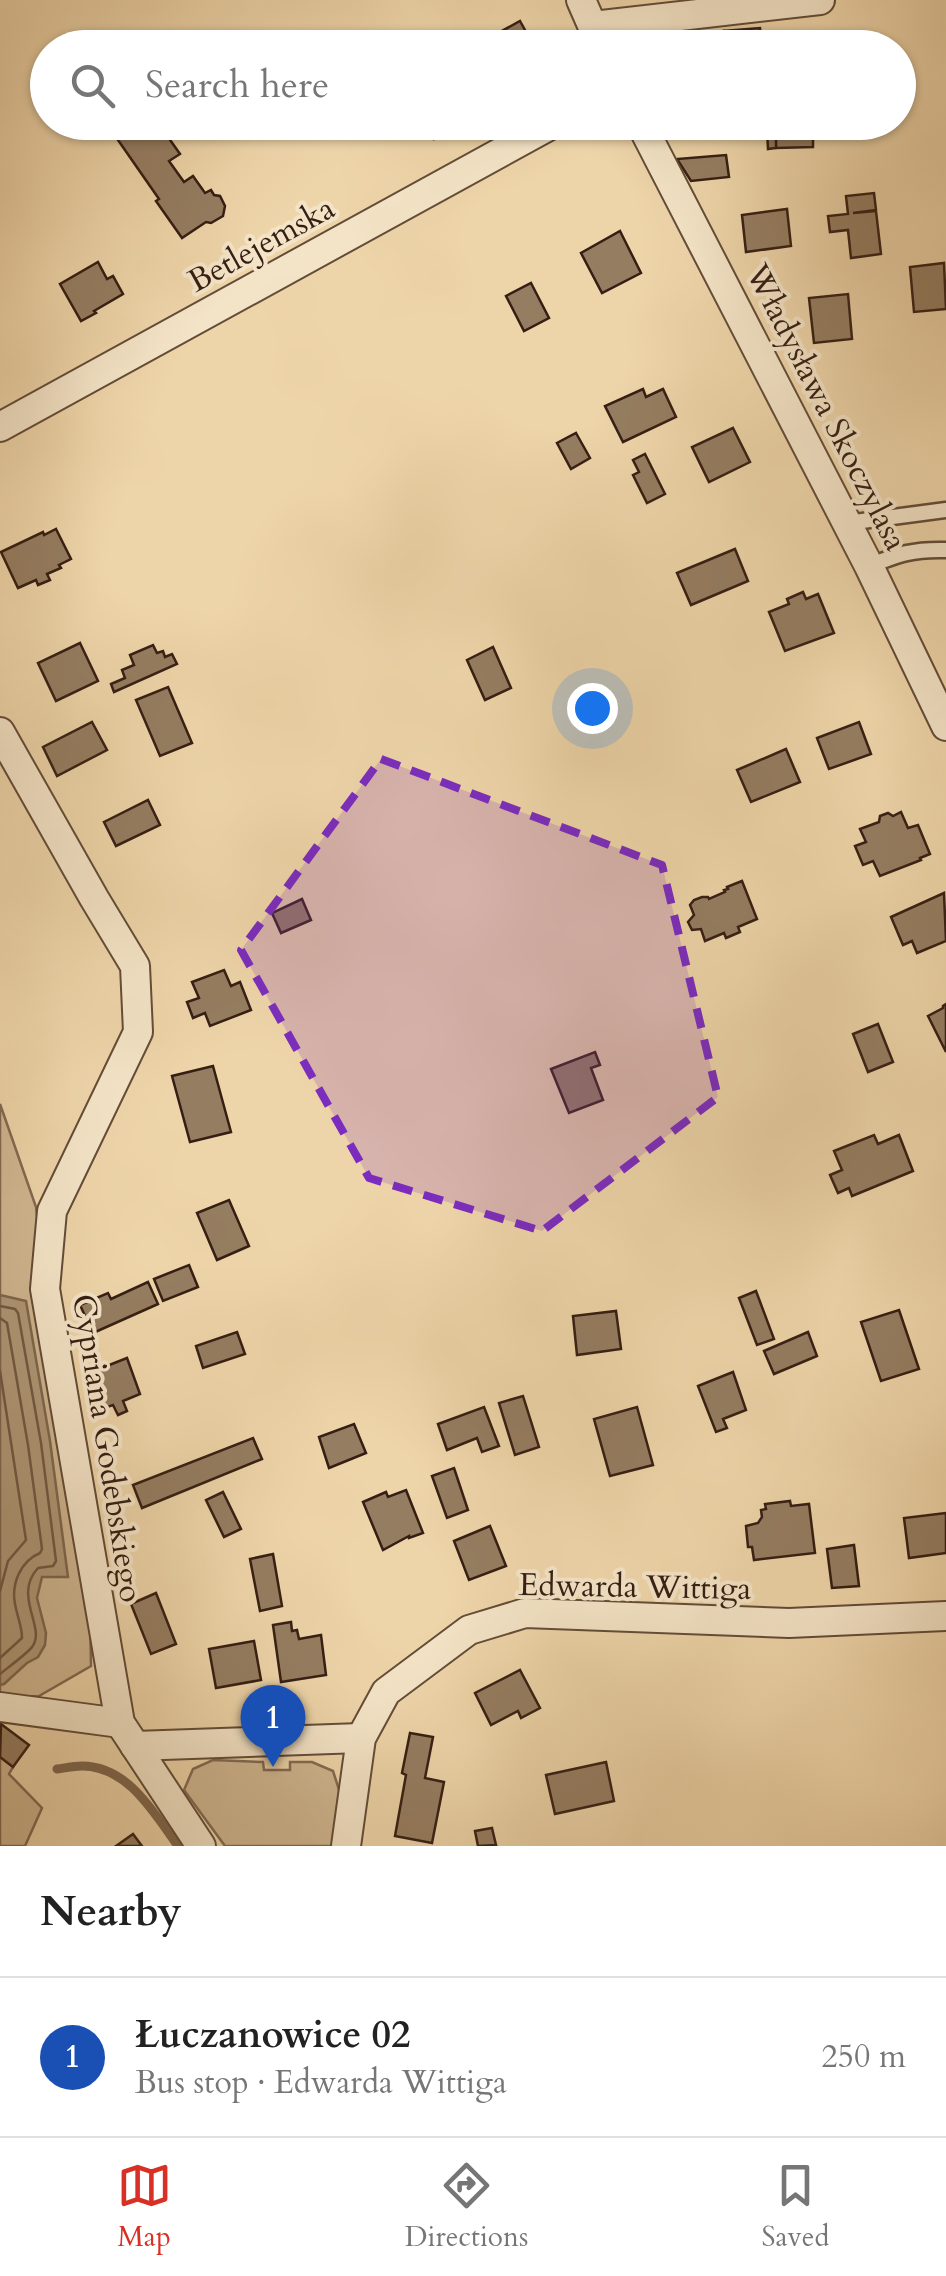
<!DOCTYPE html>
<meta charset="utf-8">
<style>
body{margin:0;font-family:Cardo,serif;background:#f6f6f6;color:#222}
.you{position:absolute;left:592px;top:708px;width:35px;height:35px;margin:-25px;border:8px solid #fff;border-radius:50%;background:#1a73e8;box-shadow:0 0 0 15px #1a73e833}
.badge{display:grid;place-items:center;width:65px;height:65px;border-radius:50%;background:#d93025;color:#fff;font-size:32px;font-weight:700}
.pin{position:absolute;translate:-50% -82px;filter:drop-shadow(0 2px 5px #0008)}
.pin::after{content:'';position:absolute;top:52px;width:35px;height:30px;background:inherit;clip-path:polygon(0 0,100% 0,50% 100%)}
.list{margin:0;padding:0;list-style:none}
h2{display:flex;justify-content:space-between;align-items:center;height:130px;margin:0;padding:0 40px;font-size:42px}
h2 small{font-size:32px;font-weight:400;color:#767676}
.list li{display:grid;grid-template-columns:65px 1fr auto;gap:30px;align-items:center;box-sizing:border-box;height:160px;padding:0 40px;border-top:2px solid #e0e0e0}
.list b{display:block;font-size:38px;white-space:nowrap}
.list p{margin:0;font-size:32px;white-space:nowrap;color:#767676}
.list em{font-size:32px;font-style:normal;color:#767676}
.icon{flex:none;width:55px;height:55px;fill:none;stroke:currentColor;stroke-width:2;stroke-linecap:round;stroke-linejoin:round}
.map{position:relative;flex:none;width:946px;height:1846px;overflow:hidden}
.search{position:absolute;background:#fff;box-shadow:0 2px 8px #0004;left:30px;right:30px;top:30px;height:110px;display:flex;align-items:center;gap:25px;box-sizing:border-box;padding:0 35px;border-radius:55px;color:#767676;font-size:38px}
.sheet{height:290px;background:#fff}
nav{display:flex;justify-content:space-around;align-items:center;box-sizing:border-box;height:140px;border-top:2px solid #e0e0e0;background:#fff;font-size:28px;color:#767676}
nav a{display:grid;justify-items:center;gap:5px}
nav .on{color:#d93025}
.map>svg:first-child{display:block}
.green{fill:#cfb690;stroke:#826a52;stroke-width:2.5}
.water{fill:#af9776;stroke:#7e674e;stroke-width:2.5}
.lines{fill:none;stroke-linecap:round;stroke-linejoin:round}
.shore{stroke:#725a44;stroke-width:2.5}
.stream{stroke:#7e674e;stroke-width:9}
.building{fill:#957d61;stroke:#351e13;stroke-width:2.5}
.lane-casing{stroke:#634c38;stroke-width:19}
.street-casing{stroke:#634c38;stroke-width:32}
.lane{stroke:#f4e4c7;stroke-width:14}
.street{stroke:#f4e4c7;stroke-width:28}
.marked{fill:#7b2cbf;fill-opacity:0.2;stroke:#7b2cbf;stroke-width:8;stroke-dasharray:20 12;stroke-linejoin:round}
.labels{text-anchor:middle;stroke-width:8;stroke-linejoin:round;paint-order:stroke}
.street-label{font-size:32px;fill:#351e13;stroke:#f4e4c7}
</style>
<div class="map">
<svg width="946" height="1846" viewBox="0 0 946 1846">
<rect width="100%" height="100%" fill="#eed5a9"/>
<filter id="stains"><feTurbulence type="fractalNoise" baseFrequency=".002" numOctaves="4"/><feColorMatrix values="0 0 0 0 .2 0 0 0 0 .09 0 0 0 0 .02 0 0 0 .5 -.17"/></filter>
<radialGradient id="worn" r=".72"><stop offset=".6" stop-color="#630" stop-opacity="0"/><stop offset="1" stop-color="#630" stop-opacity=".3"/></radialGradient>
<g class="green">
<path d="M0,1104l36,103 9,82 45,324 1,53 -52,30 -39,2z"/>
<path d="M0,1757l13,10 -4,7 33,34 -17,38h-25z"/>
<path d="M213,1760l50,2 1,8h26v-8h22l21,9 9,28 -7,47h-110l-41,-56 9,-21z"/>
</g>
<path class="water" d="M0,1295l26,6 24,140 18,136h-26l-5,21 9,35 -1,12 -7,12 -11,6 -23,21 -4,1z"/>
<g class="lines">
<g class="shore">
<path d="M0,1306l15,3 3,4 23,130 15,118 -3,5 -15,2c-26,28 9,60 -6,79 -3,5 -26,22 -32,27"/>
<path d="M0,1318l7,5 21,122 14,104 -2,4c-19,8 -29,30 -25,51 2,12 7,22 7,34l-22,20"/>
<path d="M0,1371l26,169 -18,21 -8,30"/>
</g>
<path class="stream" d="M57,1769c8,-1 17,-3 25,-3 46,0 72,47 96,80"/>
</g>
<g class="building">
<path d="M520,21l15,27h-55l-2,-4z"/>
<path d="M760,28l2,20h-36l-2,-17z"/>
<path d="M724,31l2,17h-47l-1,-11z"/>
<path d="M144,122h27l-1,5 4,6 -6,4 12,17 -11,7 15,21 9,-6 12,17 6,-3 3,5 6,1 5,10 -2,10 -12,7 -5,-1 -24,16 -26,-37 3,-2 -41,-59z"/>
<path d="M425,122h39l-30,17z"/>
<path d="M775,122h38v25l-37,1z"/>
<path d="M776,129v19l-8,1 -1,-19z"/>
<path d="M726,155l3,22 -38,4 -14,-22z"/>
<path d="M874,193l2,17 -23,3 23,-2 5,43 -30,4 -3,-28 -18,2 -2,-16 20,-2 -2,-18z"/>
<path d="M787,209l4,37 -45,6 -4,-37z"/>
<path d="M620,231l21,42 -39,20 -21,-40z"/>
<path d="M98,262l9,17 6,-3 10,18 -29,17 2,2 -15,8 -21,-37z"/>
<path d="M944,263l2,46 -32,3 -4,-45z"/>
<path d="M531,283l18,35 -25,13 -18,-35z"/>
<path d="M848,294l4,45 -38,4 -5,-45z"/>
<path d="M643,389l3,8 17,-8 13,28 -53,25 -18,-36z"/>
<path d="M733,428l17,34 -41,20 -17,-35z"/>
<path d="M576,433l14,25 -19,11 -14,-26z"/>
<path d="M645,454l20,40 -18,9 -14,-28 6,-3 -6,-12z"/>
<path d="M56,529l15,30 -12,6 2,3 -14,6 3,6 -12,5 -2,-5 -18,8 -17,-36 42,-20 1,3z"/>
<path d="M735,549l13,32 -57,24 -14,-32z"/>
<path d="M803,592l3,7 12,-5 16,39 -49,18 -16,-39 20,-8 -2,-5z"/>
<path d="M80,643l18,38 -42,20 -18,-38z"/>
<path d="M153,645l4,8 6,-2 2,6 7,-3 5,10 -63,28 -3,-8 14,-6 -3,-8 12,-5 -4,-10z"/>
<path d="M493,647l18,41 -26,12 -18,-40z"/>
<path d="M168,687l24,56 -32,13 -24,-56z"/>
<path d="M92,722l15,28 -50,26 -14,-29z"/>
<path d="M859,722l12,32 -42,15 -12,-31z"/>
<path d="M786,749l14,33 -49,20 -14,-32z"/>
<path d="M148,800l12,25 -44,21 -12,-24z"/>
<path d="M901,812l7,16 10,-3 12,29 -10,4 1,2 -41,16 -7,-15 -10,4 -8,-19 11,-4 -6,-13 19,-7 1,-6 8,-3 5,3z"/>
<path d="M742,881l15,38 -19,8 2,5 -14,6 -2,-5 -19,8 -4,-12 -9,1 -4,-8 6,-7 -4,-10 4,-5 8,-3h6l1,2 16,-7 -1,-2 4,-1 -1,-2z"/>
<path d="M944,893l2,48 -29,12 -5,-12 -9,4 -12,-28z"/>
<path d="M302,899l9,21 -30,13 -9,-20z"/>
<path d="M224,970l7,16 9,-4 11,28 -41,16 -5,-13 -12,5 -6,-16 12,-4 -7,-16z"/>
<path d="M946,1004v48l-18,-36 15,-8v-2z"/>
<path d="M878,1024l15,38 -25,10 -15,-38z"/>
<path d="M595,1052l5,13 -9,3 12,32 -34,13 -18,-44z"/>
<path d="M213,1066l18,66 -41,10 -18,-66z"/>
<path d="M874,1135l4,9 21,-9 14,36 -61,25 -3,-8 -11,5 -8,-18 12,-5 -8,-19z"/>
<path d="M229,1200l20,46 -32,14 -20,-47z"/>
<path d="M189,1265l9,22 -35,14 -9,-22z"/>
<path d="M148,1282l10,22 -65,29 -13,-28 28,-12 3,6z"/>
<path d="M756,1291l18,48 -17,6 -18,-47z"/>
<path d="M899,1310l20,59 -38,12 -20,-59z"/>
<path d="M616,1311l5,38 -44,6 -4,-39z"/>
<path d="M237,1332l8,22 -42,14 -7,-22z"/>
<path d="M808,1332l9,24 -43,18 -10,-23z"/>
<path d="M127,1358l13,36 -17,7 4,10 -9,4 -5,-10 -15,5 -14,-35z"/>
<path d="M733,1372l13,38 -23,9 4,9 -11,4 -18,-46z"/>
<path d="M523,1396l16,51 -24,8 -16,-52z"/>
<path d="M484,1407l15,39 -17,6 -5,-14 -30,12 -9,-26z"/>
<path d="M637,1407l16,58 -43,11 -16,-57z"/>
<path d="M354,1424l12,29 -37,15 -10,-31z"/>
<path d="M253,1438l9,21 -120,49 -9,-23z"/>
<path d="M454,1468l14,42 -21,8 -15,-42z"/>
<path d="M406,1490l17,43 -14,5v-2l-26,14 -20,-48 23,-10 2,5z"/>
<path d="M223,1492l18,37 -17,8 -18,-37z"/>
<path d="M790,1501l1,5 18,-2 6,49 -61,7 -2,-13h-4l-2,-21 12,-3 4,-6 -1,-7 5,-1 -1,-5z"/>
<path d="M946,1513v40l-37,5 -5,-40z"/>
<path d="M490,1526l16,40 -37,14 -15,-39z"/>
<path d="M854,1545l5,41 -27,2 -5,-39z"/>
<path d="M273,1554l9,52 -22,5 -10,-52z"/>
<path d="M156,1593l20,51 -25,10 -20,-50z"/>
<path d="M291,1622l1,9 5,-1 2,9 22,-4 5,40 -45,7 -8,-57z"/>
<path d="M254,1641l7,39 -45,8 -7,-39z"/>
<path d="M520,1670l20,38 -19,10 -3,-7 -27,14 -16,-32z"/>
<path d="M1,1724l28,21 -16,22 -13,-10z"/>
<path d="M410,1733l23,4 -8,41 19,4 -12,61 -37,-7 11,-61 -4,-2z"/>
<path d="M606,1762l8,39 -59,13 -9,-39z"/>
<path d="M492,1828l4,17 -18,1 -3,-15z"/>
<path d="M133,1834l9,12h-26z"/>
</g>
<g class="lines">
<g class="lane-casing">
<g id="lane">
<path d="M847,523l99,-13"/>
<path d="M869,566c30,-12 44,-17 77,-16"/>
</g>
</g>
<g class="street-casing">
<g id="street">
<path d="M581,0l21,48"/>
<path d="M593,26l227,-26"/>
<path d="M640,122l229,444 77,160"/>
<path d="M0,427l556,-305"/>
<path d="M0,732l94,166 41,68 3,66 -86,179 -7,78 75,434 81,123"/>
<path d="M0,1707l120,16"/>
<path d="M135,1746l226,-8"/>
<path d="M346,1846l15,-108 25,-46 83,-62 56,-17 264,10 157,-7"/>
</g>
</g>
<use href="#lane" class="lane"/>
<use href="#street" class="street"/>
</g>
<path class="marked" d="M381,759l281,106 56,232 -176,134 -173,-53 -128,-228z"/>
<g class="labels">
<g class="street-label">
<text transform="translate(261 244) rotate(-29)" y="11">Betlejemska</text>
<text transform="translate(827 407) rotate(63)" y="11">Władysława Skoczylasa</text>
<text transform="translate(108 1448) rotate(81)" y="11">Cypriana Godebskiego</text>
<text transform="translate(635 1586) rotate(1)" y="11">Edwarda Wittiga</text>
</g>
</g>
<rect width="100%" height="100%" filter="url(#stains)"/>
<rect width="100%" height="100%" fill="url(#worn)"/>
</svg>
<div class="you"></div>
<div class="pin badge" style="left:273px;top:1767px;background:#1a4fb4">1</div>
<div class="search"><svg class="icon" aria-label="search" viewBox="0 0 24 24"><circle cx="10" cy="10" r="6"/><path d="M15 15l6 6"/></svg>Search here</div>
</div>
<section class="sheet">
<h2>Nearby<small></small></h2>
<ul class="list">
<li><span class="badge" style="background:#1a4fb4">1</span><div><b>Łuczanowice 02</b><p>Bus stop · Edwarda Wittiga</p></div><em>250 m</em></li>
</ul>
</section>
<nav>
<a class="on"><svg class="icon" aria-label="map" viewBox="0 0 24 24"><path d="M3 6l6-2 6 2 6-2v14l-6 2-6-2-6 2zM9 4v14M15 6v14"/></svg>Map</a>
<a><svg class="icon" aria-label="directions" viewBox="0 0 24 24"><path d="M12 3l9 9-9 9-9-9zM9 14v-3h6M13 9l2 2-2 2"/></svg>Directions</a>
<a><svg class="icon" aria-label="saved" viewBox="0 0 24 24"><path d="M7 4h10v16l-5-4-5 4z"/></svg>Saved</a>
</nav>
